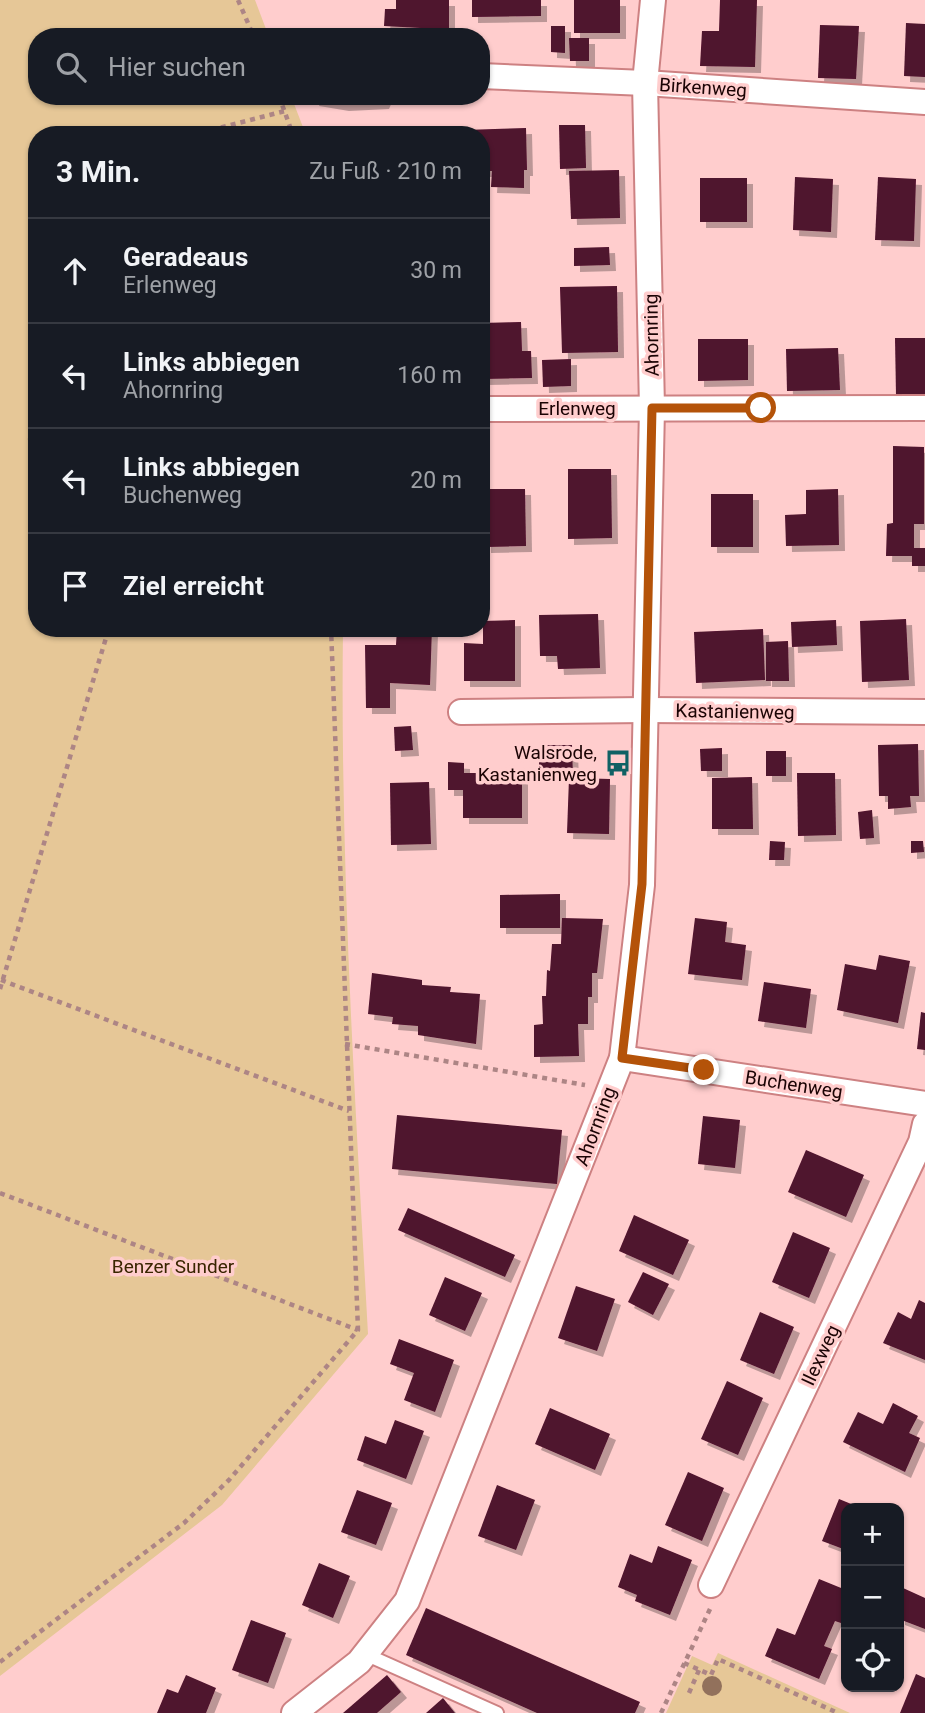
<!DOCTYPE html>
<html lang="de">
<meta charset="utf-8">
<style>
body{margin:0;font-family:Roboto,sans-serif;background:#242831;color:#f1f3f6}
.controls{position:absolute;right:21px;bottom:21px;display:grid;overflow:hidden;border-radius:14px;box-shadow:0 2px 5px #0004}
.controls button{width:63px;height:63px;display:grid;place-items:center;padding:0;border:0;border-bottom:2px solid #363941;background:#171b24;color:#f1f3f6;font:35px sans-serif}
.stop{position:absolute;width:21px;height:21px;margin:-16px;border:5px solid #b45309;border-radius:50%;background:#fff}
.stop.end{background:#b45309;border-color:#fff;box-shadow:0 2px 7px #0008}
.list{margin:0;padding:0;list-style:none}
h2{display:flex;justify-content:space-between;align-items:center;height:91px;margin:0;padding:0 28px;font-size:30px}
h2 small{font-size:23px;font-weight:400;color:#9ea1a6}
.list li{display:grid;grid-template-columns:46px 1fr auto;gap:21px;align-items:center;box-sizing:border-box;height:105px;padding:0 28px;border-top:2px solid #363941}
.list b{display:block;font-size:26px;white-space:nowrap}
.list p{margin:0;font-size:23px;white-space:nowrap;color:#9ea1a6}
.list em{font-size:23px;font-style:normal;color:#9ea1a6}
.icon{flex:none;width:38px;height:38px;fill:none;stroke:currentColor;stroke-width:2;stroke-linecap:round;stroke-linejoin:round}
.map{position:relative;flex:none;width:925px;height:1713px;overflow:hidden}
.search{position:absolute;background:#171b24;box-shadow:0 2px 5px #0004;left:28px;top:28px;width:462px;height:77px;display:flex;align-items:center;gap:18px;box-sizing:border-box;padding:0 24px;border-radius:28px;color:#9ea1a6;font-size:26px}
.panel{position:absolute;background:#171b24;box-shadow:0 2px 5px #0004;left:28px;top:126px;width:462px;height:511px;border-radius:28px}
.map>svg:first-child{display:block}
.green{fill:#e6c797}
.building{fill:#50132d;filter:url(#shadow)}
.lines{fill:none;stroke-linecap:round;stroke-linejoin:round}
.service-casing{stroke:#cd8182;stroke-width:16}
.minor-casing{stroke:#cd8182;stroke-width:28}
.path{stroke:#ad8585;stroke-width:4.5;stroke-dasharray:5 5;stroke-linecap:butt}
.service{stroke:#fff;stroke-width:12}
.minor{stroke:#fff;stroke-width:24}
.tree{fill:#92715c}
.route{stroke:#b45309;stroke-width:9}
.labels{text-anchor:middle;stroke-width:7;stroke-linejoin:round;paint-order:stroke}
.street-label{font-size:19px;fill:#1b0304;stroke:#ffcdcd}
.poi-label{font-size:19px;fill:#1b0304;stroke:#ffcdcd;text-anchor:end}
.park-label{font-size:19px;fill:#392500;stroke:#ffcdcd}
</style>
<div class="map">
<svg width="925" height="1713" viewBox="0 0 925 1713">
<defs>
<filter id="shadow"><feDropShadow dx="6" dy="6" stdDeviation="0" flood-color="#0004"/></filter>
</defs>
<rect width="100%" height="100%" fill="#ffcdcd"/>
<g class="green">
<path d="M0,0h255l14,37h-232v59h254l15,39h-269v493h306c-3,236 12,471 25,706l-146,171 -222,171z"/>
<path d="M718,1653l132,60h-184l26,-57 20,9z"/>
</g>
<g class="building">
<path d="M396,0h53v37h-28v-9l-37,-2 1,-17h11z"/>
<path d="M472,0h69v16l-69,1z"/>
<rect x="574" y="0" width="46" height="33"/>
<path d="M720,0h37l-2,67 -55,-1 2,-35h17z"/>
<path d="M906,23l19,1v53l-21,-1z"/>
<path d="M820,25l39,1 -3,53 -38,-1z"/>
<path d="M551,26h14v27l-14,-1z"/>
<path d="M569,38h20v23h-19z"/>
<path d="M315,96h71l-3,7 -40,2 -30,-5z"/>
<path d="M559,125h26l1,43 -26,1z"/>
<path d="M526,128l1,42h-3v18l-33,-1 1,-16h-11v-36h-17v-5z"/>
<path d="M619,170l1,48 -49,1 -2,-48z"/>
<path d="M795,177l38,2 -2,53 -38,-2z"/>
<path d="M878,177l38,2 -2,62 -39,-1z"/>
<rect x="700" y="178" width="47" height="44"/>
<path d="M609,247l1,18 -36,1v-18z"/>
<path d="M617,286l1,66 -56,1 -2,-66z"/>
<path d="M521,322l1,29h9l1,27 -51,1v-56z"/>
<path d="M895,338h30v57h-29z"/>
<path d="M698,339h50v41l-50,1z"/>
<path d="M838,348l2,42 -53,1 -1,-42z"/>
<path d="M571,359v27l-28,1 -1,-27z"/>
<path d="M893,446l31,1v77h-10v24h11v18h-13v-10h-26l1,-32 6,-1z"/>
<path d="M568,469h43l1,69 -44,1z"/>
<path d="M483,489h42l1,57 -41,1z"/>
<path d="M838,489l1,56 -53,1 -1,-31 21,-1v-24z"/>
<rect x="711" y="494" width="42" height="53"/>
<path d="M598,614l2,54 -42,1 -1,-13h-17l-1,-41z"/>
<path d="M906,619l3,61 -47,2 -2,-61z"/>
<path d="M515,620v61h-51v-38l19,1v-23z"/>
<path d="M836,620l1,25 -45,2 -1,-25z"/>
<path d="M397,628h35l-2,57 -40,-2v25h-24l-1,-63h31z"/>
<path d="M763,629l2,51 -69,3 -2,-51z"/>
<path d="M788,641l1,40h-23v-39z"/>
<path d="M411,726l2,24 -18,1 -1,-24z"/>
<path d="M918,744l1,52h-9l1,11 -23,2v-13h-9l-1,-51z"/>
<path d="M539,745h33l1,33 37,1 -1,55 -42,-1 2,-55h-30z"/>
<path d="M722,748v23h-21l-1,-22z"/>
<rect x="766" y="751" width="20" height="25"/>
<path d="M448,762l16,1v10h58v45h-59v-28h-15z"/>
<path d="M797,773h38l1,62 -38,1z"/>
<path d="M752,777l1,52h-41v-51z"/>
<path d="M429,782l2,62 -40,1 -1,-62z"/>
<path d="M872,810l2,28 -14,1 -2,-27z"/>
<path d="M770,841l15,1 -1,18h-15z"/>
<path d="M911,841h12l1,11 -13,1z"/>
<path d="M560,894v34h-60v-33z"/>
<path d="M562,918l41,1 -6,54h-5v24h-4v27h-10l1,32 -45,1v-32l9,-1 -1,-28h4l1,-26 3,1 2,-27h9z"/>
<path d="M695,918l32,4 -2,20 21,3 -4,35 -54,-6z"/>
<path d="M879,955l31,6 -12,62 -61,-13 8,-46 31,6z"/>
<path d="M372,973l50,7v5l29,2 -1,5 30,2 -4,50 -58,-9v-9l-26,-2 1,-7 -25,-3z"/>
<path d="M764,982l47,7 -5,39 -48,-7z"/>
<path d="M921,1012l4,1v37l-8,-1z"/>
<path d="M397,1115l165,15 -5,54 -165,-15z"/>
<path d="M703,1116l37,4 -5,48 -37,-4z"/>
<path d="M806,1150l58,25 -18,42 -58,-25z"/>
<path d="M408,1208l107,47 -10,22 -107,-47z"/>
<path d="M634,1215l55,25 -16,35 -54,-24z"/>
<path d="M793,1232l37,16 -21,50 -37,-16z"/>
<path d="M643,1272l26,12 -16,31 -25,-13z"/>
<path d="M445,1277l37,16 -17,38 -36,-16z"/>
<path d="M576,1286l39,13 -18,52 -39,-13z"/>
<path d="M919,1300l6,3v57l-42,-17 15,-31 13,7z"/>
<path d="M760,1312l34,15 -20,47 -34,-14z"/>
<path d="M399,1339l55,21 -19,52 -31,-12 10,-27 -24,-9z"/>
<path d="M727,1381l36,17 -25,57 -37,-16z"/>
<path d="M893,1403l25,13 -9,17 11,5 -15,34 -62,-30 15,-30 25,12z"/>
<path d="M550,1408l60,26 -15,36 -60,-26z"/>
<path d="M395,1420l29,11 -18,48 -49,-19 8,-24 21,8z"/>
<path d="M688,1472l36,16 -22,53 -37,-16z"/>
<path d="M497,1485l38,15 -19,50 -38,-14z"/>
<path d="M357,1490l35,13 -16,42 -35,-13z"/>
<path d="M839,1499l22,9h-15v42l-24,-9z"/>
<path d="M658,1546l34,14 -22,55 -35,-14 2,-6 -19,-8 12,-33 22,9z"/>
<path d="M319,1563l31,13 -17,42 -31,-13z"/>
<path d="M819,1579l27,11v30l-2,4 -9,-3 -11,25 8,3 -13,30 -54,-23 12,-28 18,7z"/>
<path d="M903,1588l22,10v31l-26,-10v-21z"/>
<path d="M426,1608l214,94 -5,11h-98l-131,-58z"/>
<path d="M251,1620l35,13 -18,50 -36,-13z"/>
<path d="M916,1674l9,4v35h-25z"/>
<path d="M186,1675l30,13 -10,25h-49l10,-24 11,4z"/>
<path d="M387,1675l14,17 -24,21h-34z"/>
<path d="M443,1698l12,15h-29z"/>
</g>
<g class="lines">
<g class="service-casing">
<path id="service" d="M365,1654l132,59"/>
</g>
<g class="minor-casing">
<g id="minor">
<path d="M481,76l164,7 280,19"/>
<path d="M481,409l444,-1"/>
<path d="M461,712l184,-2 280,2"/>
<path d="M622,1058l303,46"/>
<path d="M711,1585l210,-443 4,-18"/>
<path d="M294,1713l65,-51 48,-61 215,-543 20,-173 10,-477 -7,-325 8,-83"/>
</g>
</g>
<g class="path">
<path d="M238,0l16,37"/>
<path d="M279,96l14,39"/>
<path d="M192,135l93,-24"/>
<path d="M37,419l-7,20 7,3"/>
<path d="M1,980l348,131"/>
<path d="M0,989l109,-361"/>
<path d="M345,1044l240,41"/>
<path d="M0,1193l358,137"/>
<path d="M0,1662l184,-139 45,-43 129,-150 -27,-702"/>
<path d="M684,1663l27,12 7,-16 120,54"/>
<path d="M689,1693l10,-23"/>
<path d="M661,1713l49,-104"/>
</g>
<use href="#service" class="service"/>
<use href="#minor" class="minor"/>
</g>
<circle class="tree" cx="712" cy="1686" r="10"/>
<g class="lines">
<path class="route" d="M704,1070l-82,-12 20,-174 10,-476h109"/>
</g>
<defs>
<g id="bus-bare" transform="scale(2.1)"><path d="M-5-6H5V4H4V6H2V4H-2V6H-4V4H-5ZM-3.5-4V0h7V-4ZM-3.5 1.2v1.5H-2V1.2ZM2 1.2v1.5H3.5V1.2Z" fill="#106164" stroke="#ffcdcd" stroke-width="2.5" paint-order="stroke"/></g>
</defs>
<g fill-rule="evenodd">
<use href="#bus-bare" x="618" y="763"/>
</g>
<g class="labels">
<g class="street-label">
<text transform="translate(703 87) rotate(4)" y="7">Birkenweg</text>
<text transform="translate(651 335) rotate(-91)" y="7">Ahornring</text>
<text x="577" y="415">Erlenweg</text>
<text transform="translate(735 711) rotate(1)" y="7">Kastanienweg</text>
<text transform="translate(794 1084) rotate(9)" y="7">Buchenweg</text>
<text transform="translate(595 1126) rotate(-69)" y="7">Ahornring</text>
<text transform="translate(820 1355) rotate(-65)" y="7">Ilexweg</text>
</g>
<g class="poi-label">
<text x="597" y="759">Walsrode,<tspan x="597" dy="22">Kastanienweg</tspan></text>
</g>
<g class="park-label">
<text x="173" y="1273">Benzer Sunder</text>
</g>
</g>
</svg>
<div class="controls">
<button>+</button>
<button>−</button>
<button><svg class="icon" aria-label="locate" viewBox="0 0 24 24"><circle cx="12" cy="12" r="6"/><path d="M12 2v4M12 18v4M2 12h4M18 12h4"/></svg></button>
</div>
<div class="stop" style="left:761px;top:408px"></div>
<div class="stop end" style="left:704px;top:1070px"></div>
<div class="search"><svg class="icon" aria-label="search" viewBox="0 0 24 24"><circle cx="10" cy="10" r="6"/><path d="M15 15l6 6"/></svg>Hier suchen</div>
<section class="panel">
<h2>3 Min.<small>Zu Fuß · 210 m</small></h2>
<ul class="list">
<li><svg class="icon" aria-label="ahead" viewBox="0 0 24 24"><path d="M12 20V5M6 11l6-6 6 6"/></svg><div><b>Geradeaus</b><p>Erlenweg</p></div><em>30 m</em></li>
<li><svg class="icon" aria-label="left" viewBox="0 0 24 24"><path d="M17 20v-9H6M10 6l-5 5 5 5"/></svg><div><b>Links abbiegen</b><p>Ahornring</p></div><em>160 m</em></li>
<li><svg class="icon" aria-label="left" viewBox="0 0 24 24"><path d="M17 20v-9H6M10 6l-5 5 5 5"/></svg><div><b>Links abbiegen</b><p>Buchenweg</p></div><em>20 m</em></li>
<li><svg class="icon" aria-label="arrive" viewBox="0 0 24 24"><path d="M6 21V4h12l-3 4 3 4H6"/></svg><div><b>Ziel erreicht</b></div></li>
</ul>
</section>
</div>
